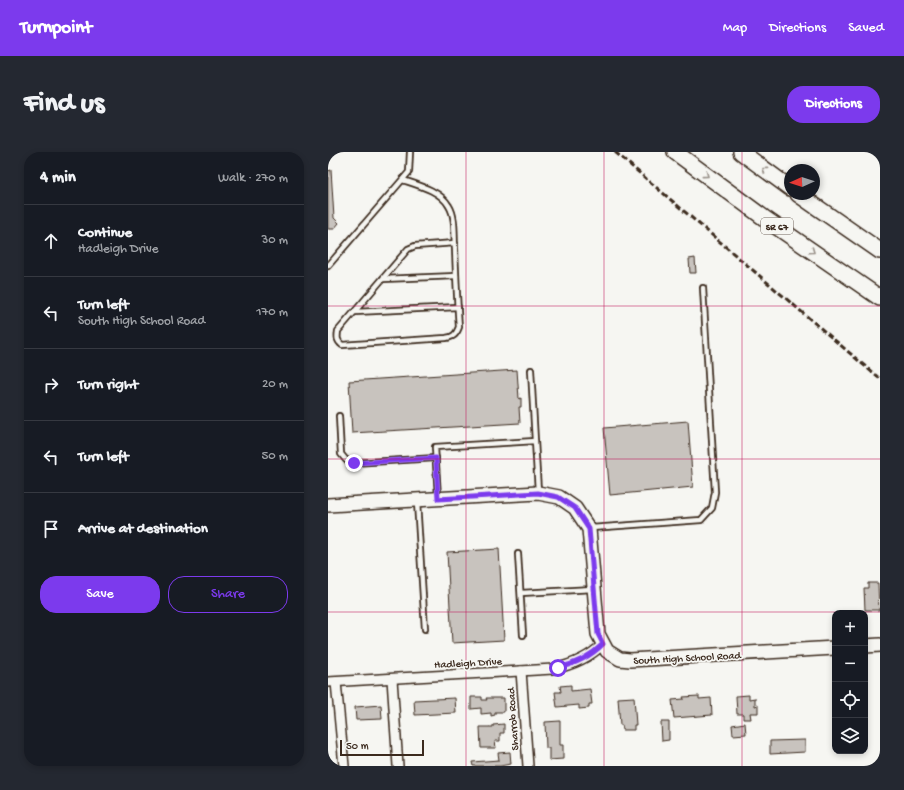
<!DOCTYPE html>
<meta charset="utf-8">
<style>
body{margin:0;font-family:"Gochi Hand",sans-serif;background:#242831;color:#f1f3f6}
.controls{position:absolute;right:12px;bottom:12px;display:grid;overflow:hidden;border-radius:8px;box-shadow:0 2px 6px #0003}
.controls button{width:36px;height:36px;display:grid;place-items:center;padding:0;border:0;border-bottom:1px solid #363941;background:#171b24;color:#f1f3f6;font:20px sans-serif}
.compass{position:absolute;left:456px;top:12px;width:36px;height:36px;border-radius:50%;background:#171b24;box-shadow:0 2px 6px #0003;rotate:267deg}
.scale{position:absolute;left:12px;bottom:10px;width:84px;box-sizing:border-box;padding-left:4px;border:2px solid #3b2a1e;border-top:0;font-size:11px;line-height:14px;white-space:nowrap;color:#3b2a1e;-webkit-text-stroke:3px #f6f6f2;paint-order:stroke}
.stop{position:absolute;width:12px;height:12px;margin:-9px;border:3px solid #7c3aed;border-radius:50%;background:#fff}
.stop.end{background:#7c3aed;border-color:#fff;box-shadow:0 1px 4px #0008}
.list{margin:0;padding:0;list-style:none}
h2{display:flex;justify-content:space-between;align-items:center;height:52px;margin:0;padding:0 16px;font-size:17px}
h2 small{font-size:13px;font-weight:400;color:#9ea1a6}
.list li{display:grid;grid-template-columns:26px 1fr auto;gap:12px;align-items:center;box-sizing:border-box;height:72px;padding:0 16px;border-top:1px solid #363941}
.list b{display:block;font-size:15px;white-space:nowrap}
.list p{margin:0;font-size:13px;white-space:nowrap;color:#9ea1a6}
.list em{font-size:13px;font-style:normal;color:#9ea1a6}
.actions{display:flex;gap:8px;padding:12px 16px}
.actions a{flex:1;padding:9px 0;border:1px solid #7c3aed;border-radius:16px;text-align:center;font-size:14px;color:#7c3aed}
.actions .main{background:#7c3aed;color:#fff}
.icon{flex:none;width:22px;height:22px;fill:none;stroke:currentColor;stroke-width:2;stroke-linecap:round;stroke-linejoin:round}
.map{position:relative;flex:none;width:552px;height:614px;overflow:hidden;border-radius:16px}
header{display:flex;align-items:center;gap:24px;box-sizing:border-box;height:56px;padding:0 20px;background:#7c3aed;color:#fff}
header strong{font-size:19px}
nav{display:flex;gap:22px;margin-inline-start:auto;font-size:14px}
.intro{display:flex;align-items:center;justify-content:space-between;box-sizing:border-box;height:96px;padding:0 24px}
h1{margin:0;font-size:28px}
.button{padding:10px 18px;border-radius:16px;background:#7c3aed;color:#fff;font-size:14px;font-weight:700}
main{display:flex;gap:24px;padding:0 24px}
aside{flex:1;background:#171b24;border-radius:16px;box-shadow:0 2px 6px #0003}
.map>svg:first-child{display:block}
.building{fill:#c8c3be;stroke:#3b2a1e}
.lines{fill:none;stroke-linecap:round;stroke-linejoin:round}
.lane-casing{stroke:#3b2a1e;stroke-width:8}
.street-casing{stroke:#3b2a1e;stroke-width:12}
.secondary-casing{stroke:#3b2a1e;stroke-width:16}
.primary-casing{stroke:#3b2a1e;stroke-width:18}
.lane{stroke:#f6f6f2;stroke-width:4.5}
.street{stroke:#f6f6f2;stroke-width:9}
.secondary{stroke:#f6f6f2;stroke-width:13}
.primary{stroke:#f6f6f2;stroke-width:15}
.rail{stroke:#3b2a1e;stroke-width:3;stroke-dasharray:6 3;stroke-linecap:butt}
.oneway{stroke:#989088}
.route{stroke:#7c3aed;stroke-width:5}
.grid{fill:none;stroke:#c2185b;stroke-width:1;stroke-opacity:0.55}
.labels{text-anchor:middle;stroke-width:3.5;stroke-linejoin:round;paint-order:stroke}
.shield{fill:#f6f6f2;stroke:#73675e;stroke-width:1}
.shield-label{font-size:10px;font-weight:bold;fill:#3b2a1e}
.street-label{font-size:11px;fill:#3b2a1e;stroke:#f6f6f2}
</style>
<header>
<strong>Turnpoint</strong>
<nav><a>Map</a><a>Directions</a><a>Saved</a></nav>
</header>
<div class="intro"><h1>Find us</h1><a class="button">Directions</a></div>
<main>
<aside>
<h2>4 min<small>Walk · 270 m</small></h2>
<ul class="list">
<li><svg class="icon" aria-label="ahead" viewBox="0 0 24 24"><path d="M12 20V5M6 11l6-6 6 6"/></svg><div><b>Continue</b><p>Hadleigh Drive</p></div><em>30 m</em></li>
<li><svg class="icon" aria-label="left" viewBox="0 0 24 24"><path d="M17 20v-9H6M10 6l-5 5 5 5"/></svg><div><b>Turn left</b><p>South High School Road</p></div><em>170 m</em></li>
<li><svg class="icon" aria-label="right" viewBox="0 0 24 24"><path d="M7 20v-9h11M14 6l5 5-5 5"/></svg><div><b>Turn right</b></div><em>20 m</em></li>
<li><svg class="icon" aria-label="left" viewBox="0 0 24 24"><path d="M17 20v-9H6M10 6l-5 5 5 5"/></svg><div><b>Turn left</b></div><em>50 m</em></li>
<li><svg class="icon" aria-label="arrive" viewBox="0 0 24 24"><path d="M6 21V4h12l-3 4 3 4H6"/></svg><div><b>Arrive at destination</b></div></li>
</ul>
<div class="actions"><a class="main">Save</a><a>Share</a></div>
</aside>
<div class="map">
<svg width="552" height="614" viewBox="0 0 552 614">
<rect width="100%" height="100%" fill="#f6f6f2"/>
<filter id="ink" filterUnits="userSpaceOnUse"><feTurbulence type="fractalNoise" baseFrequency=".025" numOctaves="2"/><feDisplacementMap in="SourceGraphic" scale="8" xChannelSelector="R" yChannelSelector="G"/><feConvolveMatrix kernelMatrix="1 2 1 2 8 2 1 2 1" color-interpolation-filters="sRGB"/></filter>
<g filter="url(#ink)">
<g class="building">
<path d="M3,18l3,48 5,5 -5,6h-6v-58z"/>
<path d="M367,106l1,15h-6l-1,-14z"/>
<path d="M189,218l2,29 2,-1v9h-2l1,16 -168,10 -3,-52z"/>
<path d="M360,269l5,66 -83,8 -6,-67z"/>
<path d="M171,397l5,91 -52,3 -5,-91z"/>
<path d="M540,431h10l1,27h-14l-1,-22h4z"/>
<path d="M243,533v6l19,-2 2,15h-3v4l-10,1v-4l-22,2 -2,-15h6l-1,-6z"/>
<path d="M421,543v4l6,-1v8l3,-1v8h-8l1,6h-8v-5h-6l-1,-18z"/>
<path d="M371,544v3l12,-1 1,17 -38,3 -2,-18 12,-1 -1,-2z"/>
<path d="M143,545h11v3h5l-1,-2h18v14h-9v3l-4,1v-3l-10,1v-6l-10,1z"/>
<path d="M306,545l2,28h-2v5h-11l-1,-5h-2l-2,-27z"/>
<path d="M127,546l1,15 -41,2 -1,-15z"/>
<path d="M53,553l1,14 -26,1 -1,-13z"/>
<path d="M232,569v24h3v14l-14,1v-12h-3l-1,-26z"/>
<path d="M333,570h8v18l-7,1z"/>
<path d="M417,571l1,11 -13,1 -1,-10z"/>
<path d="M176,572v9h-4v8h-5l1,7h-15l-1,-21h13v-2z"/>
<path d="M477,588v12l-35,2v-13z"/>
<path d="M182,600l1,12 -11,2h-27l-1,-4 27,-2 -1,-7z"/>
</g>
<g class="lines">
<g class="lane-casing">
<g id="lane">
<path d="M75,28c15,5 38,11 46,26 7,11 5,29 6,42 1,27 2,53 4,79 -3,8 -6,10 -13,11l-104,7c-5,-4 -5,-7 -4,-14l70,-82 7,-3 40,-3"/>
<path d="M0,114l81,-94 1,-20"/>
<path d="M55,127l73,-3"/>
<path d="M27,160l103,-5"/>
<path d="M203,218l4,71"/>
<path d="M11,264l2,38 5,6 8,3 82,-5"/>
<path d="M110,345l-3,-50 100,-6 3,50"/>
<path d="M89,350l8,127"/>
<path d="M263,376l110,-8 11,-12 3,-16 -12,-204"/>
<path d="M190,402l5,81"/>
<path d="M193,441l72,-4"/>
</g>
</g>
<g class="street-casing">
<g id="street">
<path d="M193,519l7,95"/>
<path d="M64,527l6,87"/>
<path d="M0,530l225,-13c19,-4 36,-11 50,-25"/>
<path d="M8,530l8,84"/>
</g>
</g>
<g class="secondary-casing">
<g id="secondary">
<path d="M0,353l210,-12 21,4 16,11 14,21 9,105 9,17 13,8 10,1 205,-12"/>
<path d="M537,494l15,-1"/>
</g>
</g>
<g class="primary-casing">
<g id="primary">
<path d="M347,0l92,68 113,78"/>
<path d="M413,0l49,36"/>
<path d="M470,42l82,57"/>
</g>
</g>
<use href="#lane" class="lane"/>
<use href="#street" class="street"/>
<use href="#secondary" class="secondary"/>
<use href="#primary" class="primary"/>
<path class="rail" d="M287,0l265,227"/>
</g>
<defs><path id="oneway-chevron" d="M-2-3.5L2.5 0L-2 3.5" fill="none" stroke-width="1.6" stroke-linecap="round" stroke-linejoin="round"/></defs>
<g class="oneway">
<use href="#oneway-chevron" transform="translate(437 18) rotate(-144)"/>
<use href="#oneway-chevron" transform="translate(378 23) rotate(36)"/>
<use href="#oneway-chevron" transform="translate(484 99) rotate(35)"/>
</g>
</g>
<g class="lines" filter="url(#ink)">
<path class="route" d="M26,311l82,-5 2,41 100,-6 20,4 17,11 14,21 9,105 5,10c-13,13 -28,20 -45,24"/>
</g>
<path class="grid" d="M138,0v614M276,0v614M414,0v614M0,154h552M0,307h552M0,460h552"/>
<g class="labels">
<rect class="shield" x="433" y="66" width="32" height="16" rx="3"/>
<g class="shield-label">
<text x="449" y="78">SR 67</text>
</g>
<g class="street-label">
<text transform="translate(359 505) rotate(-3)" y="4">South High School Road</text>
<text transform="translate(140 510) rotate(-3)" y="4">Hadleigh Drive</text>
<text transform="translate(184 567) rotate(-94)" y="4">Sharrob Road</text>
</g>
</g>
</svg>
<div class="controls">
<button>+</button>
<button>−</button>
<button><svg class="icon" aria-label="locate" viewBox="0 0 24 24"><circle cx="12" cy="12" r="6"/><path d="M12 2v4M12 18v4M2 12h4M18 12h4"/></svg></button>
<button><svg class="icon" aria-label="layers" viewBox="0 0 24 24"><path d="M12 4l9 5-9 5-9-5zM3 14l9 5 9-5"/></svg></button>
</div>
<svg class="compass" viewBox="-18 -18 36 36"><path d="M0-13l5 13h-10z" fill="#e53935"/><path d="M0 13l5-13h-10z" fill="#9ea1a6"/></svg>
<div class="scale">50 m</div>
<div class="stop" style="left:230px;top:516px"></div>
<div class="stop end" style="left:26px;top:311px"></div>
</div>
</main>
